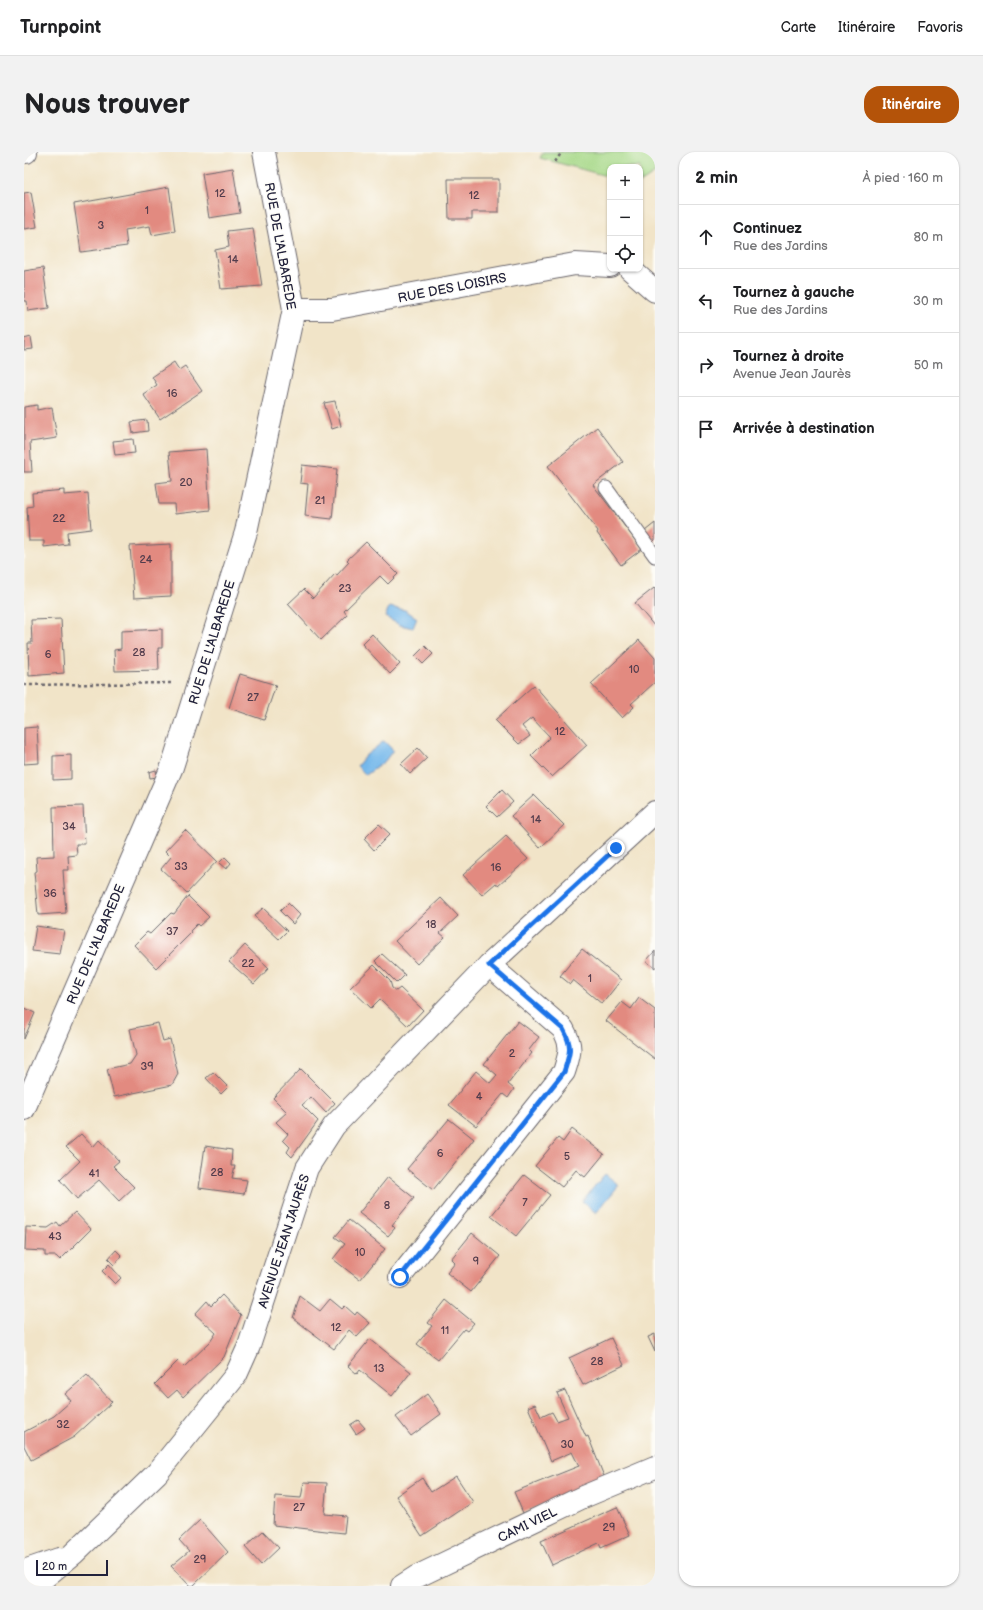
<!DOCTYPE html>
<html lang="fr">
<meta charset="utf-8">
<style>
body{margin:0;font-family:"Balsamiq Sans",sans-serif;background:#f2f2f2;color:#202124}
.controls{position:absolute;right:12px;top:12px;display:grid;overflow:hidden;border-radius:8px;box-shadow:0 1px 3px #0004}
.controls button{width:36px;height:36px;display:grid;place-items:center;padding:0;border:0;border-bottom:1px solid #e0e0e0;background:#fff;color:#202124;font:20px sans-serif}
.scale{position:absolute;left:12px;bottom:10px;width:72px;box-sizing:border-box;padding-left:4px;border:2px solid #22223b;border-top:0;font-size:11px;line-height:14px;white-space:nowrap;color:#22223b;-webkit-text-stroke:3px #fdfcf7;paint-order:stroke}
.stop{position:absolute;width:12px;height:12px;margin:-9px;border:3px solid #1a73e8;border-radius:50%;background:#fff}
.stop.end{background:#1a73e8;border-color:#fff;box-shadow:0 1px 4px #0008}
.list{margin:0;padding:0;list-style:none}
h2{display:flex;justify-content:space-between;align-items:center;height:52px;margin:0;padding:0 16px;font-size:17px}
h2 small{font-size:13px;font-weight:400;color:#757577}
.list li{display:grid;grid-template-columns:26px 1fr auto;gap:12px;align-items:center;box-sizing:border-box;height:64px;padding:0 16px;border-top:1px solid #e0e0e0}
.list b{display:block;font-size:15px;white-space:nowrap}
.list p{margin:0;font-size:13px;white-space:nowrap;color:#757577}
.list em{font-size:13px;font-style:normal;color:#757577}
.icon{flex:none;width:22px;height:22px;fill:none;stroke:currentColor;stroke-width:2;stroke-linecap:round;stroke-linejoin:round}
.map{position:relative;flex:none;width:631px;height:1434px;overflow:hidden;border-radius:16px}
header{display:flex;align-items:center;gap:24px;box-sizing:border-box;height:56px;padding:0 20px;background:#fff;border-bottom:1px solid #e0e0e0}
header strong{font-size:19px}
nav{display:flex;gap:22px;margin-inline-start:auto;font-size:14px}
.intro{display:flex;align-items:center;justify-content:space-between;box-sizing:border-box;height:96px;padding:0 24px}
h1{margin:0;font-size:28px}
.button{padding:10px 18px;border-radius:16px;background:#b45309;color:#fff;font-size:14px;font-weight:700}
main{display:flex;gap:24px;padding:0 24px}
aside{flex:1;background:#fff;border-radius:16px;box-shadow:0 1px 3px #0004}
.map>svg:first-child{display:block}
.green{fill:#a6d887;stroke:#647d61}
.water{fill:#75b8eb;stroke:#4c6d93}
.building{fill:#e28a80}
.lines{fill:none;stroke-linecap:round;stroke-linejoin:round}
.lane-casing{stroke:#6a666c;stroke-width:15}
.street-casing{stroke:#6a666c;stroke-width:24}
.secondary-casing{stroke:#6a666c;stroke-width:24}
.path{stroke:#6a666c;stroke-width:2.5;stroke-dasharray:3 3;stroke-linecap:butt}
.lane{stroke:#fff;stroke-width:13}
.street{stroke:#fff;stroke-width:22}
.secondary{stroke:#fff;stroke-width:22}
.route{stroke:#1a73e8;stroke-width:5}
.labels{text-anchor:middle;stroke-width:3;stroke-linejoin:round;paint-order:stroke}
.number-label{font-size:11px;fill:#523c4c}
.street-label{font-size:13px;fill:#22223b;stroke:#fdfcf7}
</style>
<header>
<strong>Turnpoint</strong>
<nav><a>Carte</a><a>Itinéraire</a><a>Favoris</a></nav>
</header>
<div class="intro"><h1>Nous trouver</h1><a class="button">Itinéraire</a></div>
<main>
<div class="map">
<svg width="631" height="1434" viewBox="0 0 631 1434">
<rect width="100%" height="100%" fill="#fdfcf7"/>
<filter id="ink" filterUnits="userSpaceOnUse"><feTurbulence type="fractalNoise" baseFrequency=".025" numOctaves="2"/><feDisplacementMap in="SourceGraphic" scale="8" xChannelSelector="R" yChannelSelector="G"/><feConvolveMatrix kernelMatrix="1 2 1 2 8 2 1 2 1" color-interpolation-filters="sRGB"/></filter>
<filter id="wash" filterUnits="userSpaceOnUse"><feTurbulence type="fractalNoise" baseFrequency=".012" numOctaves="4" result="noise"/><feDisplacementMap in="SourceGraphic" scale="16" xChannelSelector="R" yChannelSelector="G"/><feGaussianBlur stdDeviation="0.9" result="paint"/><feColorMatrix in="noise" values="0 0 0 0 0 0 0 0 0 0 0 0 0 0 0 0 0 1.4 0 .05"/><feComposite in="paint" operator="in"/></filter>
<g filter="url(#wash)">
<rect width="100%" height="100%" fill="#f1e4c8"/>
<path class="green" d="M519,0h112v21l-15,10v-16h-30v10l-70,-19z"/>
<g class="water">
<path d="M365,455l16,3 12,8 -4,10 -13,-3 -15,-8z"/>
<path d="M360,589l9,9 -8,11 -19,14 -9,-9 8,-10z"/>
<path d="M581,1022l14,11 -23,28 -14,-12z"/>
</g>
<g id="blocks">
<g class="building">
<path d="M209,16l7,45 -31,5 -7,-45z"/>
<path d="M424,27h51v33h-27v7h-23z"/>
<path d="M145,35l6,44 -23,4 -2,-9 -25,4 2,16 -46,6 -7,-48z"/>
<path d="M7,40l6,35 -13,2v-36z"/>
<path d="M229,76l9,58 -41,3 -6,-39 14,-3 -2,-16z"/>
<path d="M19,116l6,40 -21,3 -1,-10h-3v-30z"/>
<path d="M7,185l2,12 -9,1v-11z"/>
<path d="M150,210l5,8 6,-4 17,25 -42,28 -17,-25 14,-9 -5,-8z"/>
<path d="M311,249l6,25 -9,3 -8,-26z"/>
<path d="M13,253v5l15,-3 5,31 -27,4 2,30h-8v-65z"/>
<path d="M123,268l1,11 -15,2 -2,-11z"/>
<path d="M573,275l26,35 -30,23 49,64 -21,16 -24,-32 1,-2 -50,-65z"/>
<path d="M109,287l2,14 -20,2 -2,-14z"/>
<path d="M182,297l4,61 -35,4 -1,-10h-15l-3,-21 16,-2 -3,-29z"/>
<path d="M278,313l35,4 -5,50 -27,-3 3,-32 -8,-1z"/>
<path d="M40,338v5l24,-2 3,36 -24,3 1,12 -24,3v-6h-15l-2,-34 6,-1 -1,-13z"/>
<path d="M631,371v17l-2,2 -8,-11z"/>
<path d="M342,390l32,32 -10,10 -8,-8 -36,35 3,4 -26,25 -33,-36 16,-15 9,9 22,-24 2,1 12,-13 -2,-2z"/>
<path d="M147,392v52l-37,2 -4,-52z"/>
<path d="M630,436l1,1v38l-20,-24z"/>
<path d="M37,467l3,54 -35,3 -1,-33h4l-1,-23z"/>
<path d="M138,477v19h-4l1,22 -44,1 -1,-21 7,-1v-18z"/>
<path d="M348,482l28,30 -10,10 -28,-30z"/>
<path d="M615,488l16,18v24l-24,22 3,3 -12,11 -31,-34z"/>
<path d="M401,494l8,8 -10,10 -8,-8z"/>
<path d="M216,522l36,11 -12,35 -35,-12z"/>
<path d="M510,533l53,60 -35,32 -21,-21 19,-19 -18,-19 -10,8 8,10 -11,8 -24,-24z"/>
<path d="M13,575l2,36 -15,1v-36z"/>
<path d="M394,596l9,10 -17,16 -9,-10z"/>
<path d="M47,603v24l-18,1v-24z"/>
<path d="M132,618l1,7 -7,1 -1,-6z"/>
<path d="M478,638l11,12 -16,15 -11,-11z"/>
<path d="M510,643l30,30 -24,23 -29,-32z"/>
<path d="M59,654l2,38h-9l1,11 -9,1 1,14h-6l3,43 -28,2 -4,-43 3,-1 -1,-14 18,-1 -1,-49z"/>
<path d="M355,672l11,10 -16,16 -10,-11z"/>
<path d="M161,678l32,31 -30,32 -26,-24 10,-12 -6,-6z"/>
<path d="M482,684l22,23 -30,27 -2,-3 -14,12 -19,-20z"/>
<path d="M201,705l6,6 -5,6 -7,-6z"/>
<path d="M164,744l21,21 -10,9 -2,-2 -7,7 2,1 -36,36 -22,-23 13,-13 3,2 21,-21 3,1z"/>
<path d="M417,746l17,18 -18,17 5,4 -28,27 -22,-23z"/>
<path d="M264,751l12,12 -7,9 -13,-13z"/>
<path d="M239,756l24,23 -8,8 -25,-23z"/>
<path d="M12,774l28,4 -4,24 -28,-3z"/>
<path d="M221,793l24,23 -15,16 -25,-22z"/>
<path d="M558,797l39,31 -19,24 -29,-24 -3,4 -10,-8z"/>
<path d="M631,799v17l-9,-7z"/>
<path d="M358,802l23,21 -8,8 -22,-22z"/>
<path d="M350,813l16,16 2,7 4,3 4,-3 23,22 -15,16 -28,-27 -9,9 -21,-20z"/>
<path d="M615,846l16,12v49l-49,-38 16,-19 9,7z"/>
<path d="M0,856l11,5 -11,26z"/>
<path d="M494,869l21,16 -10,13 3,3 -24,31 6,5 -6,9 -5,-4 -27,32 -27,-21 27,-34 14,12 7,-8 -13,-11z"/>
<path d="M134,871l5,18 7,-2 8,35 -6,11 -58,12 -7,-28 23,-5 6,-9 -6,-26z"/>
<path d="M277,917l34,34 -9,10 -15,-16 -9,8 16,16 -26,36 -5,-5 3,-5 -7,-7 5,-6 -12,-12 11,-10 -14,-14z"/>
<path d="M189,920l15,15 -7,7 -15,-16z"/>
<path d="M425,967l25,20 -41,51 -26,-21z"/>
<path d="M548,977l32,25 -19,23 -9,-7 -14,17 -27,-21 23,-28 5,4z"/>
<path d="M57,982l12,13 6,-7 20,21 -6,5 21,21 -15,14 -20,-21 -22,19 -17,-19 20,-19 -14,-14z"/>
<path d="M181,994l27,4 -1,16h4l-3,12 15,2 -3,14 -45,-6z"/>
<path d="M500,1023l26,20 -34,41 -25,-20z"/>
<path d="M364,1025l26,21 -22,27 3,3 -7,8 -29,-23z"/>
<path d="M51,1060l16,17 -31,31 -4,-4h-11v-5l-20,-1 1,-23 22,1 9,-6 3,4z"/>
<path d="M325,1068l36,29 -25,31 -27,-21 12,-15 -10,-7z"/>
<path d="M448,1081l28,23 -29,36 -24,-19 8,-10 -4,-4z"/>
<path d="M92,1098l6,6 -8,9 -6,-6z"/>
<path d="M85,1112l12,14 -6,6 -13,-13z"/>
<path d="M198,1143l19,20 -17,42 -41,40 -6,-7 -9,8 -13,-14 23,-23 6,6 26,-25 6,-9 -21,-19 12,-13 4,5z"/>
<path d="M276,1144l20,15 10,-12 12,10 3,-3 10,9 2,-3 13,11 -13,14 -8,-7 -15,19 -41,-31z"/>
<path d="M422,1148l28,23 -7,8 -3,-2 -26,31 -21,-16 15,-18 -4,-3z"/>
<path d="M631,1182v18l-7,-15z"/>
<path d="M587,1186l13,27 -41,20 -14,-27z"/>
<path d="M346,1187l41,33 -19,24 -32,-26 -3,4 -9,-8z"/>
<path d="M63,1223l25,27 -38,35 -43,23 -7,-14v-14l30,-16 17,-15 -6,-7z"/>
<path d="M541,1238l21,47 2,-1 17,43 -82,34 -9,-21 65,-26 -7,-14 -21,9 -23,-54 7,-3 6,13 11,-5 5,9 11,-4 -11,-24z"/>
<path d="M403,1242l14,20 -30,22 -15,-19z"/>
<path d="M334,1268l7,8 -9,6 -6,-9z"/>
<path d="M432,1324l17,26 -51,34 -26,-40 26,-18 9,14z"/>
<path d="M280,1330l23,1 -3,31 22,2 -2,17 -71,-8 2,-29 26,2z"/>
<path d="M593,1355l13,28 -29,13 -2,-5 -47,22 -11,-24z"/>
<path d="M176,1368l28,32 -35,34h-3l-19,-20 18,-15 -10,-11z"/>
<path d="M239,1379l16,17 -18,17 -16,-18z"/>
</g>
</g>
</g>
<g filter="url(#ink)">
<use href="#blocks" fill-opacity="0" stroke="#6a666c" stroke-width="1"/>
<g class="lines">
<g class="lane-casing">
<path id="lane" d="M582,336l49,68"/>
</g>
<g class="street-casing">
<g id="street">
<path d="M0,0h2"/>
<path d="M606,117l25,22"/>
<path d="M270,157h38l243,-45 35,2"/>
<path d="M0,957l148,-342 74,-235 48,-223 -30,-157"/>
<path d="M376,1125l164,-205c6,-19 9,-25 -1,-43l-74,-64"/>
<path d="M378,1434l14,-9 167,-80 72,-30"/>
</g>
</g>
<g class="secondary-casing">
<g id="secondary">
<path d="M0,1419l35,-12"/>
<path d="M10,1434l39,-32 84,-81 79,-98 13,-29 58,-178 27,-42 155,-161 166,-153"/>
</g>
</g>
<g class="path">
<path d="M531,10l7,-10"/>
<path d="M0,533l150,-2"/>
</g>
<use href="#lane" class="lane"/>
<use href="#street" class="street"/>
<use href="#secondary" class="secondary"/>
</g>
</g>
<g class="lines" filter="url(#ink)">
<path class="route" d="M376,1125l164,-205c6,-19 9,-25 -1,-43l-74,-64 127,-117"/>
</g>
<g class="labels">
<g class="number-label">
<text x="196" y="45">12</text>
<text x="450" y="47">12</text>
<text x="123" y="62">1</text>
<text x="77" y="77">3</text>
<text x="209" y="111">14</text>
<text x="148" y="245">16</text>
<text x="162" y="334">20</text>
<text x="296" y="352">21</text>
<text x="35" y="370">22</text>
<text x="122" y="411">24</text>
<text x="321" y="440">23</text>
<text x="115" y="504">28</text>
<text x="24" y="506">6</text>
<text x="610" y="521">10</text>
<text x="229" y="549">27</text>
<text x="536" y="583">12</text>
<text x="512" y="671">14</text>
<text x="45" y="678">34</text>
<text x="157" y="718">33</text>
<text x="472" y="719">16</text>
<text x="26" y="745">36</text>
<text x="407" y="776">18</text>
<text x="148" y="783">37</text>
<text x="224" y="815">22</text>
<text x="566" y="830">1</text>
<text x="488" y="905">2</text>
<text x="123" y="918">39</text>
<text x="455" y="948">4</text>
<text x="416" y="1005">6</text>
<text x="543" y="1008">5</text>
<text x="193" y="1024">28</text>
<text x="70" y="1025">41</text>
<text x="501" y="1054">7</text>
<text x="363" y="1057">8</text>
<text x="31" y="1088">43</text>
<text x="336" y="1104">10</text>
<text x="452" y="1113">9</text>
<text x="312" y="1179">12</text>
<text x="421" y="1182">11</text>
<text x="573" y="1213">28</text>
<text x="355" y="1220">13</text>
<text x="39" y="1276">32</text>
<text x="543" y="1296">30</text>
<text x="275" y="1359">27</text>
<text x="585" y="1379">29</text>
<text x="176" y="1411">29</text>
</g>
<g class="street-label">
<text transform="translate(257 94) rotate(80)" y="5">RUE DE L'ALBAREDE</text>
<text transform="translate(428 135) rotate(-11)" y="5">RUE DES LOISIRS</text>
<text transform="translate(187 490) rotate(-73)" y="5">RUE DE L'ALBAREDE</text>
<text transform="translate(71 792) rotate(-67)" y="5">RUE DE L'ALBAREDE</text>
<text transform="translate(259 1089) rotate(-72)" y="5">AVENUE JEAN JAURÈS</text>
<text transform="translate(503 1372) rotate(-26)" y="5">CAMI VIEL</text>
</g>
</g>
</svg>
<div class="controls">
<button>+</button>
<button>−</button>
<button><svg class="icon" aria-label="locate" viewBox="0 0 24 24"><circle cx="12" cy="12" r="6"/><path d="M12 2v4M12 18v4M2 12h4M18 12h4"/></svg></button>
</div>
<div class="scale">20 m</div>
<div class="stop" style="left:376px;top:1125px"></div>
<div class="stop end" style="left:592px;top:696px"></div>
</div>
<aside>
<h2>2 min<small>À pied · 160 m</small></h2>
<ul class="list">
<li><svg class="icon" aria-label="ahead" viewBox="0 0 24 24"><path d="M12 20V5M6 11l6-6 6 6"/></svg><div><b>Continuez</b><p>Rue des Jardins</p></div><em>80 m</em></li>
<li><svg class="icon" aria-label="left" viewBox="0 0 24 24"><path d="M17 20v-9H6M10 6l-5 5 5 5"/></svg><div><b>Tournez à gauche</b><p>Rue des Jardins</p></div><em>30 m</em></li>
<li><svg class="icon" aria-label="right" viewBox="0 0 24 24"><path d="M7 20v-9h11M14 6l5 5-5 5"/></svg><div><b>Tournez à droite</b><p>Avenue Jean Jaurès</p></div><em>50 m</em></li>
<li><svg class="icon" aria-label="arrive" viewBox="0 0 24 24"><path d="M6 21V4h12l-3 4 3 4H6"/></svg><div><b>Arrivée à destination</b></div></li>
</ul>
</aside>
</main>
